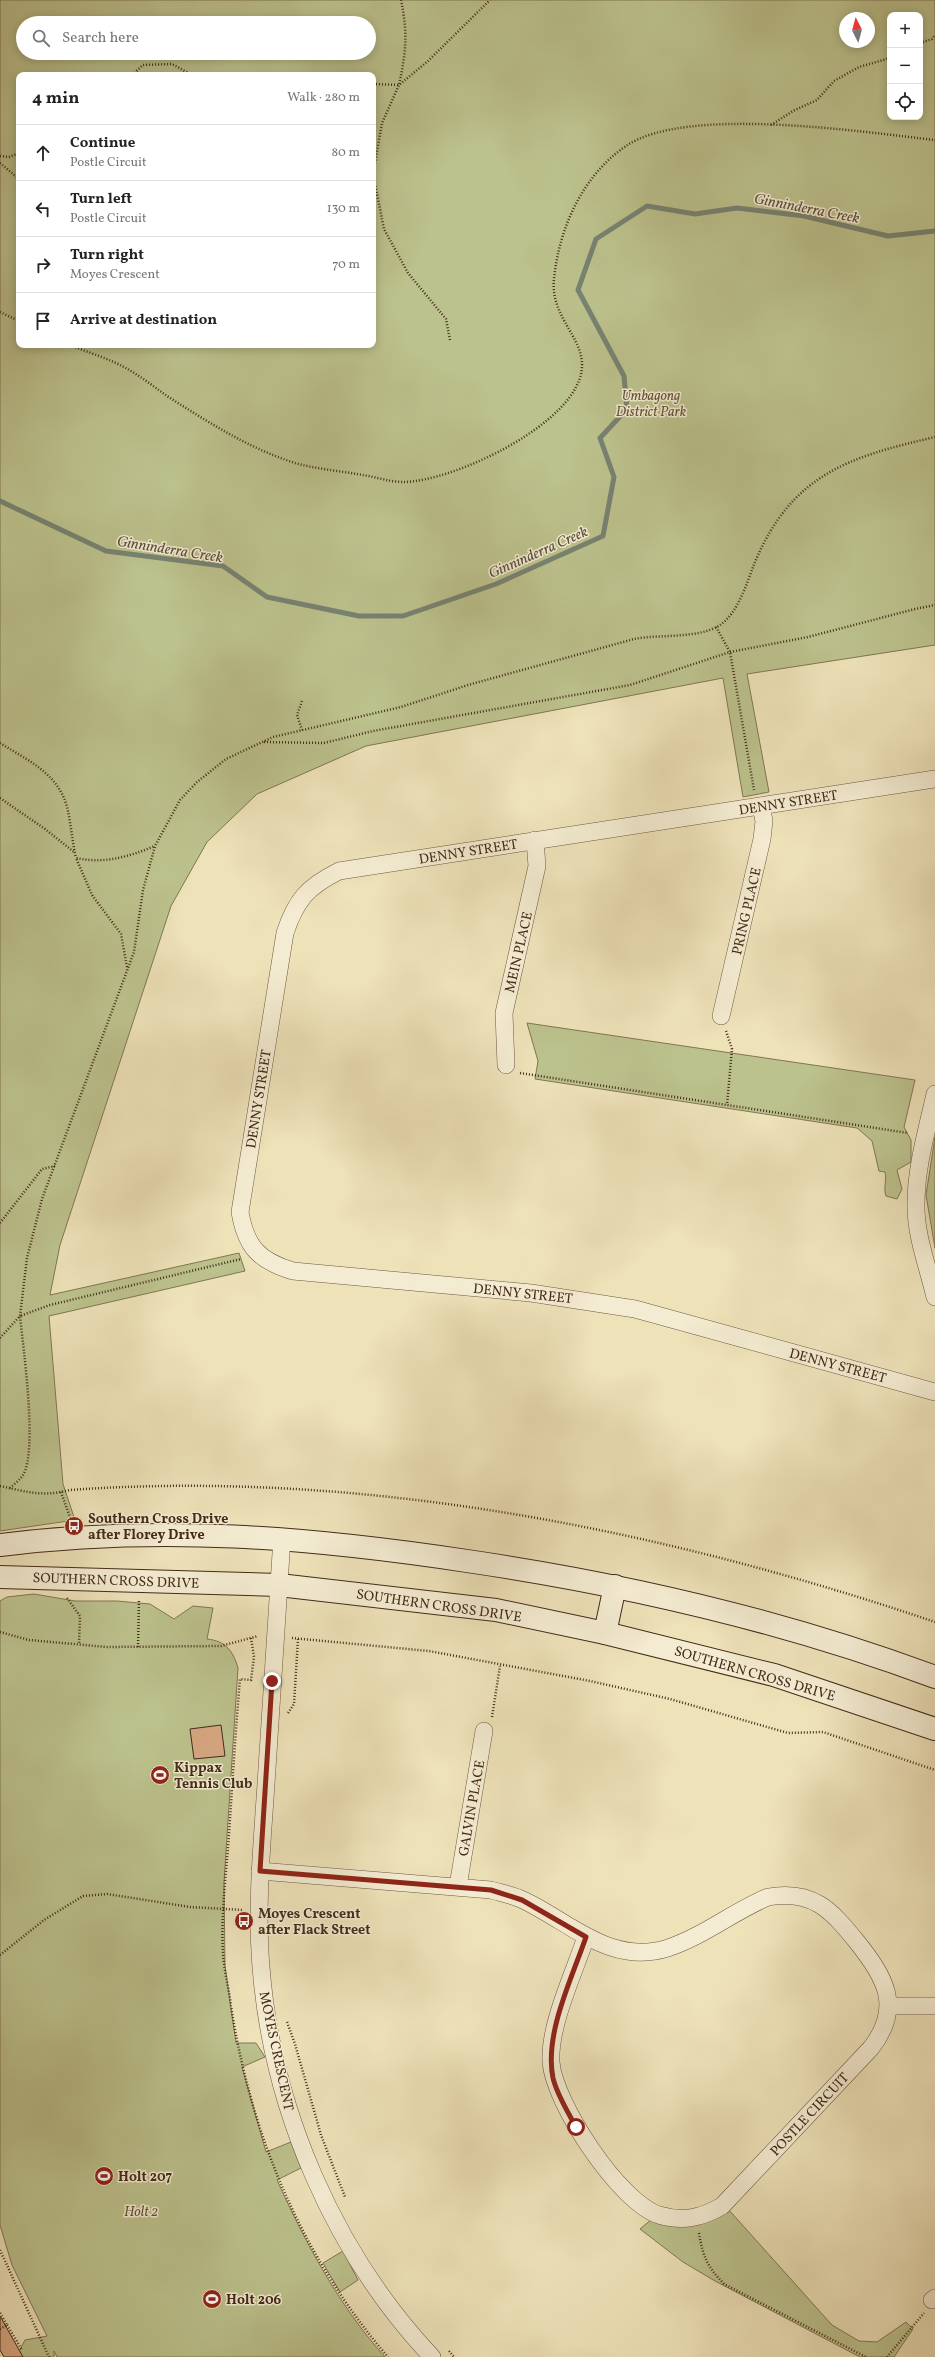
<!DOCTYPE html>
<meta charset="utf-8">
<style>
body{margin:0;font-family:Vollkorn,serif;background:#f6f6f6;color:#222}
.controls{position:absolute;right:12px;top:12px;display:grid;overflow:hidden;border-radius:8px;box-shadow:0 2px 10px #0003}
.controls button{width:36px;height:36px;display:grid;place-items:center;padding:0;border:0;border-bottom:1px solid #e0e0e0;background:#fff;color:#222;font:20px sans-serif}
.compass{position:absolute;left:839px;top:12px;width:36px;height:36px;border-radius:50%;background:#fff;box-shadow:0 2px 10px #0003;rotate:354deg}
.stop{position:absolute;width:12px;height:12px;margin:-9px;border:3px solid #8f2418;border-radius:50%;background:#fff}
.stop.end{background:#8f2418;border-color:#fff;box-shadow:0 1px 4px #0008}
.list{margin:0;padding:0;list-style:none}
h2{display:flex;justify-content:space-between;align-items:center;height:52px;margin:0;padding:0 16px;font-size:17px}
h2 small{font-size:13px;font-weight:400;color:#767676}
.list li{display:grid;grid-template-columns:26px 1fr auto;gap:12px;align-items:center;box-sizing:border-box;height:56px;padding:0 16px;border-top:1px solid #e0e0e0}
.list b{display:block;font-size:15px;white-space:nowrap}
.list p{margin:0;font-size:13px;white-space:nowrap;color:#767676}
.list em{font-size:13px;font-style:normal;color:#767676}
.icon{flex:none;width:22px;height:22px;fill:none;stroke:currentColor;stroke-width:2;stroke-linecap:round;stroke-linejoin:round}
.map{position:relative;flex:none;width:935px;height:2357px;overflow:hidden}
.search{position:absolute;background:#fff;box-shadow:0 2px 10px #0003;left:16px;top:16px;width:360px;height:44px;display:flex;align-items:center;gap:10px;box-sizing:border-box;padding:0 14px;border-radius:22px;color:#767676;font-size:15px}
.panel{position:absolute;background:#fff;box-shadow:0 2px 10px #0003;left:16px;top:72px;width:360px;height:276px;border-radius:8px}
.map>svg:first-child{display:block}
.green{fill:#bcc28d;stroke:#807654;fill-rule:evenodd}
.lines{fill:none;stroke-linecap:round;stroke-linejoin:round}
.stream{stroke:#778372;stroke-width:5}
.building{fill:#d7a883;stroke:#432a1a}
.street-casing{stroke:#6e5842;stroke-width:18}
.secondary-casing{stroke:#432a1a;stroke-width:24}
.path{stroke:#432a1a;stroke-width:2.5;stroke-dasharray:1 2;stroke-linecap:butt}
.street{stroke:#f4ecd2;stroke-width:17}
.secondary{stroke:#f4ecd2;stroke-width:22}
.route{stroke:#8f2418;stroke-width:5}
.labels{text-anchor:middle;stroke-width:3;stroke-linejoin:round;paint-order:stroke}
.park-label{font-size:14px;font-style:italic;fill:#615037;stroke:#f4ecd2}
.street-label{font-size:14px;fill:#432a1a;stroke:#f4ecd2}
.poi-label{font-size:14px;font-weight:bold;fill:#432a1a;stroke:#f4ecd2;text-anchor:start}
.water-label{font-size:15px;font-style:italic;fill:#594f3e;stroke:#f4ecd2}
</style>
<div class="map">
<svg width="935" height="2357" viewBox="0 0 935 2357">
<rect width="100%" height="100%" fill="#eee2b9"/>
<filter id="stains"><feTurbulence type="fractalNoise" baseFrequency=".005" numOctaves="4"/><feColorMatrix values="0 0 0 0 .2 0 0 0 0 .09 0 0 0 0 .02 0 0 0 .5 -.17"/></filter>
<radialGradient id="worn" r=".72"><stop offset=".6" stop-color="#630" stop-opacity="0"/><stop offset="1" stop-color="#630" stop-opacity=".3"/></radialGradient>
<g class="green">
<path d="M0,0h935v645l-188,29 22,118 -26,5 -20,-119 -357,68 -109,48 -50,48 -36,64 -111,339 -10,50 189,-42 6,18 -196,45 14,168 12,36 -75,11zM890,15h30v102h-30zM845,18h24v24h-24zM23,23h346v30h-346zM19,75h354v270h-354z"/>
<path d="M527,1023l388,57 -11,47 7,13v22l-14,8 5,19 -5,10 -11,-3c-3,-8 1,-15 -1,-24l-6,-1 -7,-30 -15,-13 -322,-49 3,-18z"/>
<path d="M935,1137v111l-9,-53z"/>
<path d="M34,1594l41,7h42l33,3 24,15 19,-13 20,2 -6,31c19,2 26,12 31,29l-14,214 1,84 11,77h20l9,14 -23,10 24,85 25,-10 10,26 -24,12c28,62 62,126 108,177h-328l-3,-6v6h-38l9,-17 22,-4 -35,-71 -12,-40v-624l7,-4z"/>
<path d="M728,2209l104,116 27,16 18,1 29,-20 7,7 -19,28h-34l-145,-76 -32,-19 -43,-33 12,-10z"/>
<path d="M343,2251l15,29 -18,12 -17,-29z"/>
</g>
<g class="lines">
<path class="stream" d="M0,501l106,50 117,15 44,31 92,19h44l93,-32 107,-48 11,-59 -14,-39 27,-29 -3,-33 -46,-86 18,-51 51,-33 48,8 42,-6 67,8 84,20 47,-5"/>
</g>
<g class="building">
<path d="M221,1725l4,31 -31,3 -4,-30z"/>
<path d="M0,2316l23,41h-19l-4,-7z"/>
</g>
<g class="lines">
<g class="street-casing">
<g id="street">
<path d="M935,779l-596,92c-32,16 -43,29 -54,62l-45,279c6,35 19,49 53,59l238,22 104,16 300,83"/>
<path d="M721,1016l41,-177 2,-18 -3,-15"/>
<path d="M506,1065l-2,-52 33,-147 -2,-26"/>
<path d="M935,1094c-8,36 -19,73 -19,109 -1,31 12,64 19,94"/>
<path d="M282,1538c-6,82 -11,164 -16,246 -4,61 -10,122 -5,183 11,142 73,286 171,390"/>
<path d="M260,1871l231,19c10,3 22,5 32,10 47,22 88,66 145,48 36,-12 66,-37 100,-51 45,-8 63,13 89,45 28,35 46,65 14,106l-149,158c-21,12 -39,16 -63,9 -40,-13 -105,-112 -108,-153 -2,-37 23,-89 35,-125"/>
<path d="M458,1886l26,-155"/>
<path d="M889,2006h46"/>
<path d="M932,2300l3,-2"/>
</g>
</g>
<g class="secondary-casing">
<g id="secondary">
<path d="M0,1545c161,-20 307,-8 467,16 158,23 317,60 468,116"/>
<path d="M0,1577l279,8 217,25 109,23 169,42 161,54"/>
<path d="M605,1633l10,-47"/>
</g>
</g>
<g class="path">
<path d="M920,43l12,-4 3,-4"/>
<path d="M132,75l11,-10 29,-1 20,11"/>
<path d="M373,84l26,1c7,-33 9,-51 2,-85"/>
<path d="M771,125l22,-14 24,-11 17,-19 25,-14 31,-9"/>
<path d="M0,156l9,1 10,-4"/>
<path d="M0,163l19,16"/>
<path d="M0,312l19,9"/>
<path d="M450,340l-4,-21 -38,-46 -24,-44 -11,-55 9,-51 17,-38 29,-24 62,-61"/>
<path d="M70,345c17,7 37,13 54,22 15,8 29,19 43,29 41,26 81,52 128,67 21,6 46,8 68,12 13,2 27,7 40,7 50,0 178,-60 179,-116 1,-29 -32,-50 -28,-87 5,-51 29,-104 72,-133 60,-41 236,-14 309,-6"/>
<path d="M716,627l14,25 24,138"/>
<path d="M302,701l-5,14 5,15"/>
<path d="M264,742l60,1 49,-12 257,-46 100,-33 78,-15 107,-28 20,-4"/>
<path d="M0,743c27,17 58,30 67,64 4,16 5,34 9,51"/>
<path d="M0,798l45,31 29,23"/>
<path d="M127,967l-6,-33 -29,-39 -16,-37c28,6 52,-1 79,-12"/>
<path d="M726,1031l6,18 -5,56"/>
<path d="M520,1073l388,60"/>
<path d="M0,1223l42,-54 13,-3"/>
<path d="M0,1338l20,-22 7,-58 15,-59 92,-247 9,-62 12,-44 25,-46 17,-18 29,-23 47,-22 128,-30 67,-22 166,-46c26,-5 65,0 86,-14 19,-13 27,-43 35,-63 37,-88 94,-105 180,-125"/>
<path d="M0,1486c27,6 43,11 70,4 291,-21 591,39 865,132"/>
<path d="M10,1488c4,-4 10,-8 13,-13 15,-24 0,-128 -3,-159l30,-11 191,-46"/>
<path d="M61,1492l10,28"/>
<path d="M67,1598l13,18 -1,28"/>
<path d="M0,1632l29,8 78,7 114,-1 37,-10"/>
<path d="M251,1638l3,19 -3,23 -11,-1c-5,57 -8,113 -12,169 -3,35 -7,71 -5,105 1,18 6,36 8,53 20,130 71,251 157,351"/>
<path d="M292,1638l137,13 161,30 80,18 118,34 35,-1 112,38"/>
<path d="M138,1647l1,-48"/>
<path d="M288,1713l6,-9 4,-65"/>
<path d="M492,1717l8,-51"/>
<path d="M0,1955l44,-35 39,-24 24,-2 83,13 53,3"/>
<path d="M287,2022l8,22 26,91 24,62"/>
<path d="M699,2233c4,24 8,33 25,51l142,73"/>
<path d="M0,2250l49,107"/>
<path d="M0,2313l7,12 -7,4"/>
<path d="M7,2325l15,25"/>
<path d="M449,2351l5,6"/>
<path d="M887,2357l37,-44"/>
</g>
<use href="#street" class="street"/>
<use href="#secondary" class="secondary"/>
</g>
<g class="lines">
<path class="route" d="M272,1681l-12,190 231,19 31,10 64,37c-14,41 -42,97 -33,141 4,17 15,34 23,49"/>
</g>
<defs>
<g id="bus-disc" transform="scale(1)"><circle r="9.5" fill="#8f2418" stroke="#f4ecd2"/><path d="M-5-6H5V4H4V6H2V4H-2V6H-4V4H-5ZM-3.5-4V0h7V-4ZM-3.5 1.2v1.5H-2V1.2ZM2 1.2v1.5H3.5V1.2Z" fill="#fff"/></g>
<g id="stadium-disc" transform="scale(1)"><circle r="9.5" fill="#8f2418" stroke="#f4ecd2"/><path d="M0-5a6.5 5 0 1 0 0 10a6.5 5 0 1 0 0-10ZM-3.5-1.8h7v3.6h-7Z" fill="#fff"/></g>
</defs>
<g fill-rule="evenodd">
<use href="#bus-disc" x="74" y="1526"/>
<use href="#stadium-disc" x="160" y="1775"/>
<use href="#bus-disc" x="244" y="1921"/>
<use href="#stadium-disc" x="104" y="2176"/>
<use href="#stadium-disc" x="212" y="2299"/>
</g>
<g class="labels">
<g class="park-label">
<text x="651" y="400">Umbagong<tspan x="651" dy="16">District Park</tspan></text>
<text x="141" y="2216">Holt 2</text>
</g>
<g class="street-label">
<text transform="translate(788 802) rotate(-9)" y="5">DENNY STREET</text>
<text transform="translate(468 851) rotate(-9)" y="5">DENNY STREET</text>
<text transform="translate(746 911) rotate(-77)" y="5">PRING PLACE</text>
<text transform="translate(518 952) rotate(-77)" y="5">MEIN PLACE</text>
<text transform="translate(258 1099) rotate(-81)" y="5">DENNY STREET</text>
<text transform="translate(523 1293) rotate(6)" y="5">DENNY STREET</text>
<text transform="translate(838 1365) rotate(15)" y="5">DENNY STREET</text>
<text transform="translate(116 1580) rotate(2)" y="5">SOUTHERN CROSS DRIVE</text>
<text transform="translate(439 1605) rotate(8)" y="5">SOUTHERN CROSS DRIVE</text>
<text transform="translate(755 1673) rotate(16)" y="5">SOUTHERN CROSS DRIVE</text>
<text transform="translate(471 1808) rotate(-80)" y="5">GALVIN PLACE</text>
<text transform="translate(277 2051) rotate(78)" y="5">MOYES CRESCENT</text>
<text transform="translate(809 2114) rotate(-47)" y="5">POSTLE CIRCUIT</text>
</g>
<g class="poi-label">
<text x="88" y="1523">Southern Cross Drive<tspan x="88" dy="16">after Florey Drive</tspan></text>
<text x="174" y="1772">Kippax<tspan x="174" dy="16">Tennis Club</tspan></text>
<text x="258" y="1918">Moyes Crescent<tspan x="258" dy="16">after Flack Street</tspan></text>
<text x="118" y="2181">Holt 207</text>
<text x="226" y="2304">Holt 206</text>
</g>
<g class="water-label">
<text transform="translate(807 208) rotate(11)" y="5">Ginninderra Creek</text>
<text transform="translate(170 549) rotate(9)" y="5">Ginninderra Creek</text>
<text transform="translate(538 552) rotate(-24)" y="5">Ginninderra Creek</text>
</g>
</g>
<rect width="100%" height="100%" filter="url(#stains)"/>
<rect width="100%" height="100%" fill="url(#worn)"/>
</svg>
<div class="controls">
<button>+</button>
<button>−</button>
<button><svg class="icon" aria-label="locate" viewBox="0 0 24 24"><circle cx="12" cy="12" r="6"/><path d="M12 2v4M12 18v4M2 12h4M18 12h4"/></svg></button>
</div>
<svg class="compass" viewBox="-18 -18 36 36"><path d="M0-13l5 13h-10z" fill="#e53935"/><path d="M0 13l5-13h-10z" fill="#767676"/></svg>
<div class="stop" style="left:576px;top:2127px"></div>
<div class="stop end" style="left:272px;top:1681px"></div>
<div class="search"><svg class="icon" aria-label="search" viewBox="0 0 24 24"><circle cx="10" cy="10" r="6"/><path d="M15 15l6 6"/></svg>Search here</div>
<section class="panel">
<h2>4 min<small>Walk · 280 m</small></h2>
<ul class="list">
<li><svg class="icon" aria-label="ahead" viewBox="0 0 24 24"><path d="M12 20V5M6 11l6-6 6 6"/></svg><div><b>Continue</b><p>Postle Circuit</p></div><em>80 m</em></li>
<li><svg class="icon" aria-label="left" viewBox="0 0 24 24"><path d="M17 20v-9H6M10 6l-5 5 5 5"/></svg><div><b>Turn left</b><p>Postle Circuit</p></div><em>130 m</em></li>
<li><svg class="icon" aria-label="right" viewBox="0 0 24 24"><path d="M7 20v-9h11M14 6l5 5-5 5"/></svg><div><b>Turn right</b><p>Moyes Crescent</p></div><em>70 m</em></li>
<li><svg class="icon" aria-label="arrive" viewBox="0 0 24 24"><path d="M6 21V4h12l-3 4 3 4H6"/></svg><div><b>Arrive at destination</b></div></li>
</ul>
</section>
</div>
